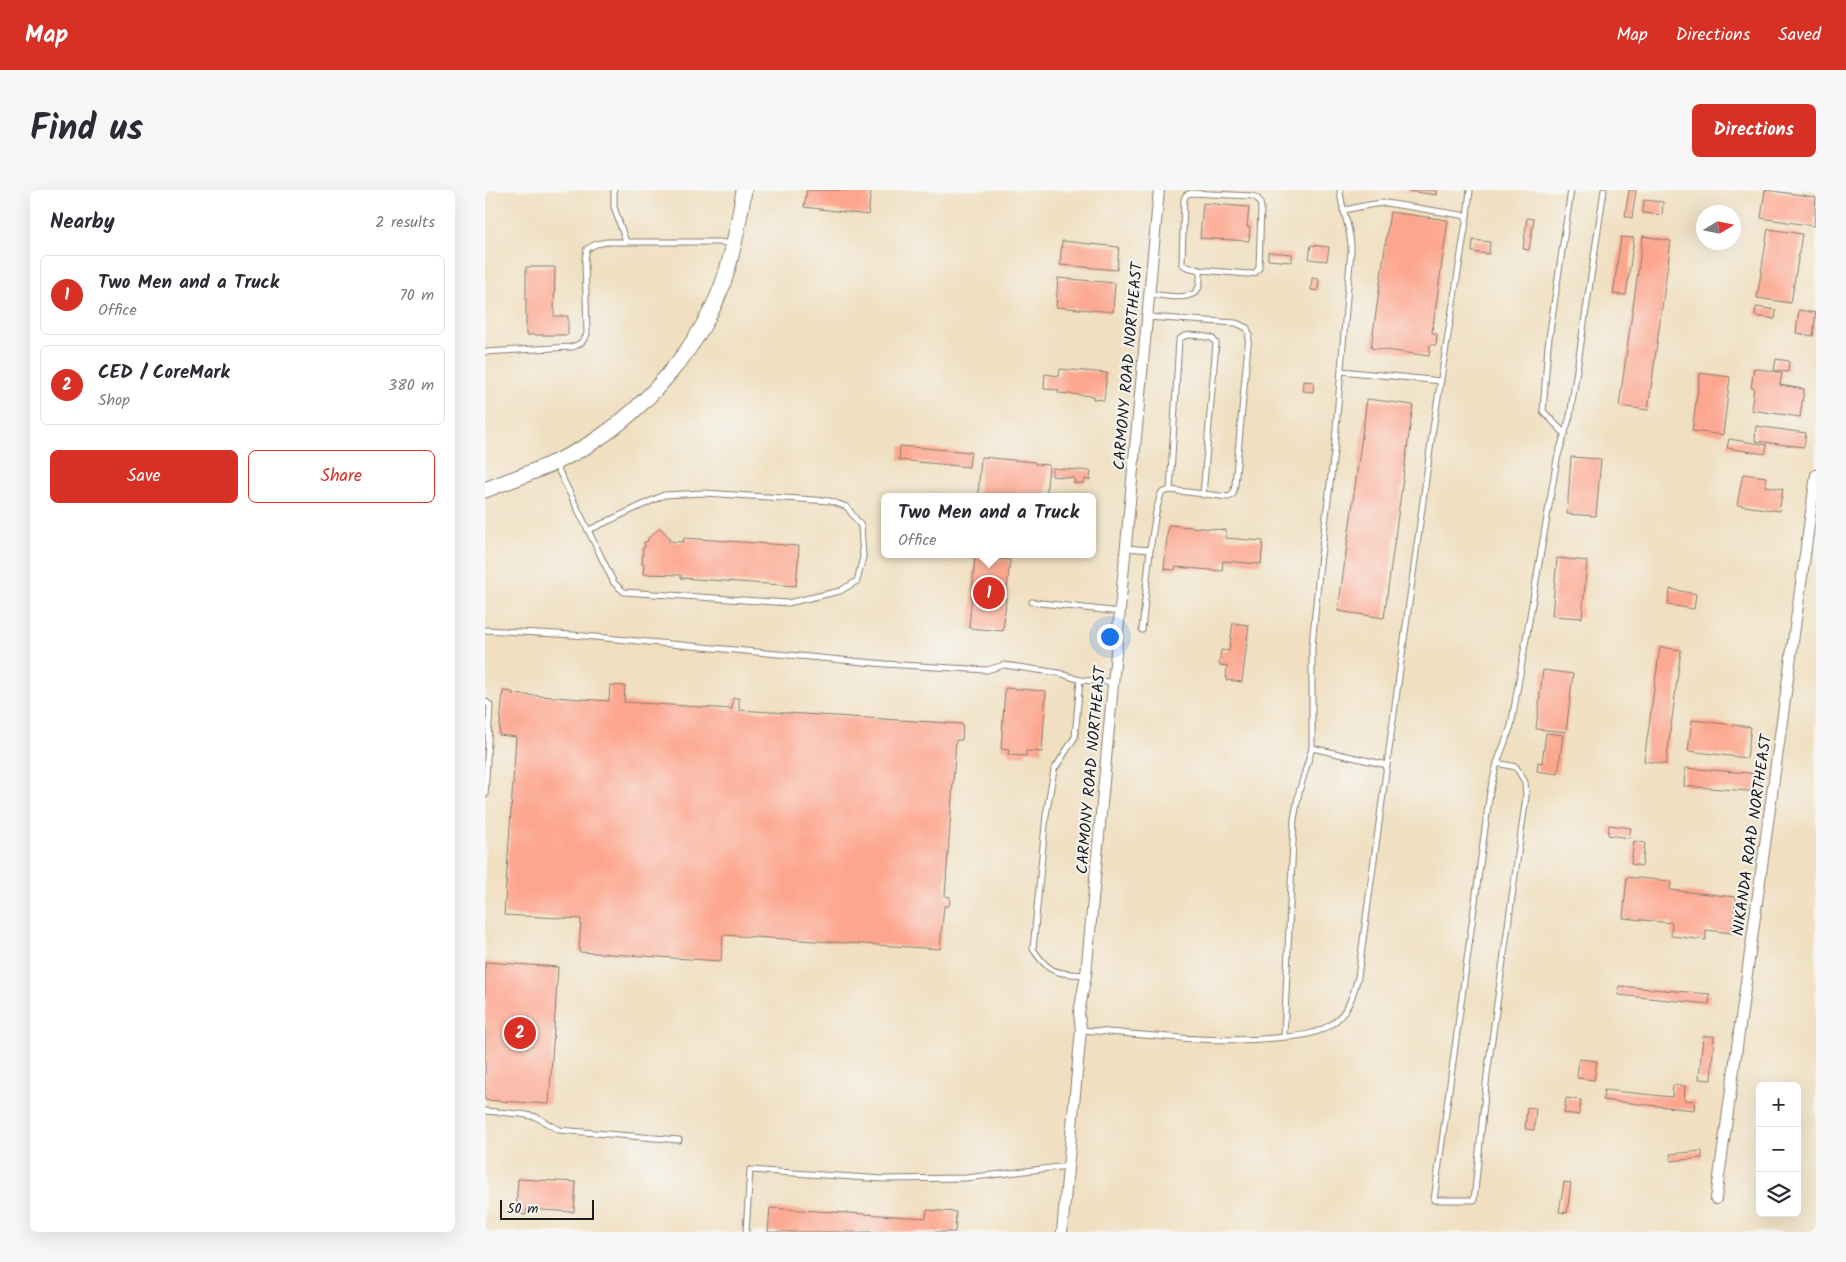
<!DOCTYPE html>
<meta charset="utf-8">
<style>
body{margin:0;font-family:Kalam,sans-serif;background:#f7f7f7;color:#2b2b33}
.controls{position:absolute;right:15px;bottom:15px;display:grid;overflow:hidden;border-radius:8px;box-shadow:0 5px 20px #0002}
.controls button{width:45px;height:45px;display:grid;place-items:center;padding:0;border:0;border-bottom:1px solid #e1e1e2;background:#fff;color:#2b2b33;font:25px sans-serif}
.compass{position:absolute;left:1211px;top:15px;width:45px;height:45px;border-radius:50%;background:#fff;box-shadow:0 5px 20px #0002;rotate:80deg}
.scale{position:absolute;left:15px;bottom:12px;width:94px;box-sizing:border-box;padding-left:5px;border:2px solid #1c1c1c;border-top:0;font-size:14px;line-height:18px;white-space:nowrap;color:#1c1c1c;-webkit-text-stroke:4px #f6f6f2;paint-order:stroke}
.you{position:absolute;left:624px;top:446px;width:18px;height:18px;margin:-12px;border:4px solid #fff;border-radius:50%;background:#1a73e8;box-shadow:0 0 0 8px #1a73e833}
.badge{display:grid;place-items:center;width:32px;height:32px;border-radius:50%;background:#d93025;color:#fff;font-size:16px;font-weight:700}
.pin{position:absolute;translate:-50% -50%;border:2px solid #fff;box-shadow:0 1px 5px #0006}
.popup{position:absolute;left:396px;top:303px;width:215px;height:65px;box-sizing:border-box;display:grid;place-content:center;border-radius:8px;background:#fff;filter:drop-shadow(0 1px 4px #0005);font-size:16px;white-space:nowrap;color:#7c7c81}
.popup b{font-size:19px;color:#2b2b33}
.popup::after{content:'';position:absolute;left:50%;top:100%;margin-left:-10px;border:10px solid transparent;border-top-color:#fff}
.list{margin:0;padding:0;list-style:none}
h2{display:flex;justify-content:space-between;align-items:center;height:65px;margin:0;padding:0 20px;font-size:21px}
h2 small{font-size:16px;font-weight:400;color:#7c7c81}
.list li{display:grid;grid-template-columns:32px 1fr auto;gap:15px;align-items:center;box-sizing:border-box;height:80px;margin:0 10px 10px;padding:0 10px;border:1px solid #e1e1e2;border-radius:8px}
.list b{display:block;font-size:19px;white-space:nowrap}
.list p{margin:0;font-size:16px;white-space:nowrap;color:#7c7c81}
.list em{font-size:16px;font-style:normal;color:#7c7c81}
.actions{display:flex;gap:10px;padding:15px 20px}
.actions a{flex:1;padding:11px 0;border:1px solid #d93025;border-radius:8px;text-align:center;font-size:18px;color:#d93025}
.actions .main{background:#d93025;color:#fff}
.icon{flex:none;width:28px;height:28px;fill:none;stroke:currentColor;stroke-width:2;stroke-linecap:round;stroke-linejoin:round}
.map{position:relative;flex:none;width:1331px;height:1042px;overflow:hidden;border-radius:8px}
header{display:flex;align-items:center;gap:30px;box-sizing:border-box;height:70px;padding:0 25px;background:#d93025;color:#fff}
header strong{font-size:24px}
nav{display:flex;gap:28px;margin-inline-start:auto;font-size:18px}
.intro{display:flex;align-items:center;justify-content:space-between;box-sizing:border-box;height:120px;padding:0 30px}
h1{margin:0;font-size:35px}
.button{padding:12px 22px;border-radius:8px;background:#d93025;color:#fff;font-size:18px;font-weight:700}
main{display:flex;gap:30px;padding:0 30px}
aside{flex:1;background:#fff;border-radius:8px;box-shadow:0 5px 20px #0002}
.map>svg:first-child{display:block}
.building{fill:#fda68e}
.lines{fill:none;stroke-linecap:round;stroke-linejoin:round}
.lane-casing{stroke:#867e6e;stroke-width:7}
.street-casing{stroke:#867e6e;stroke-width:12}
.secondary-casing{stroke:#867e6e;stroke-width:17}
.lane{stroke:#fff;stroke-width:5}
.street{stroke:#fff;stroke-width:10}
.secondary{stroke:#fff;stroke-width:15}
.labels{text-anchor:middle;stroke-width:4;stroke-linejoin:round;paint-order:stroke}
.street-label{font-size:16px;fill:#1c1c1c;stroke:#f6f6f2}
</style>
<header>
<strong>Map</strong>
<nav><a>Map</a><a>Directions</a><a>Saved</a></nav>
</header>
<div class="intro"><h1>Find us</h1><a class="button">Directions</a></div>
<main>
<aside>
<h2>Nearby<small>2 results</small></h2>
<ul class="list">
<li><span class="badge">1</span><div><b>Two Men and a Truck</b><p>Office</p></div><em>70 m</em></li>
<li><span class="badge">2</span><div><b>CED / CoreMark</b><p>Shop</p></div><em>380 m</em></li>
</ul>
<div class="actions"><a class="main">Save</a><a>Share</a></div>
</aside>
<div class="map">
<svg width="1331" height="1042" viewBox="0 0 1331 1042">
<rect width="100%" height="100%" fill="#f6f6f2"/>
<filter id="ink" filterUnits="userSpaceOnUse"><feTurbulence type="fractalNoise" baseFrequency=".02" numOctaves="2"/><feDisplacementMap in="SourceGraphic" scale="10" xChannelSelector="R" yChannelSelector="G"/><feConvolveMatrix kernelMatrix="1 2 1 2 8 2 1 2 1" color-interpolation-filters="sRGB"/></filter>
<filter id="wash" filterUnits="userSpaceOnUse"><feTurbulence type="fractalNoise" baseFrequency=".0096" numOctaves="4" result="noise"/><feDisplacementMap in="SourceGraphic" scale="20" xChannelSelector="R" yChannelSelector="G"/><feGaussianBlur stdDeviation="1.12" result="paint"/><feColorMatrix in="noise" values="0 0 0 0 0 0 0 0 0 0 0 0 0 0 0 0 0 1.4 0 .05"/><feComposite in="paint" operator="in"/></filter>
<g filter="url(#wash)">
<rect width="100%" height="100%" fill="#f0dfc0"/>
<g id="blocks">
<g class="building">
<path d="M322,0h64l-3,25 -64,-8z"/>
<path d="M916,0h35v5z"/>
<path d="M1144,0h7l-4,28 -7,-2z"/>
<path d="M1280,0l51,7 -2,29 -53,-8z"/>
<path d="M1159,10l19,2 -1,13 -19,-2z"/>
<path d="M718,13l46,4 -2,20h3l-1,14 -49,-3z"/>
<path d="M905,22l58,8 -16,113 5,1 -1,11h-6l-1,11 -58,-8z"/>
<path d="M1042,28l7,1 -5,31 -6,-1z"/>
<path d="M1283,39l34,5 -11,69 -34,-5z"/>
<path d="M1158,46l28,5 -23,169 -29,-4z"/>
<path d="M1136,47l13,1 -8,57 -13,-1z"/>
<path d="M988,50l17,2 -1,12 -17,-2z"/>
<path d="M577,51l57,6 -2,23 -57,-5z"/>
<path d="M826,55l18,2 -2,14 -18,-2z"/>
<path d="M783,62l24,2v8l-24,-2z"/>
<path d="M41,77h29l-1,49h14v19h-42z"/>
<path d="M573,88l57,5 -2,29 -57,-5z"/>
<path d="M827,88l7,1 -1,12 -7,-1z"/>
<path d="M1271,117l20,3 -1,9 -20,-3z"/>
<path d="M1314,120l17,3 -3,23 -17,-3z"/>
<path d="M1291,169l13,2 -1,11 -14,-2z"/>
<path d="M1269,178l28,5 -2,12 24,4 -4,28 -49,-7 3,-22h-3z"/>
<path d="M575,179l47,4 -3,27 -11,-1v-3l-35,-3 1,-3 -15,-1 1,-15 14,2z"/>
<path d="M1215,183l30,4 -7,58 -31,-4z"/>
<path d="M818,191l11,1 -1,10 -11,-1z"/>
<path d="M882,209l46,6 -29,213 -46,-7z"/>
<path d="M1271,236l50,7 -2,14 -49,-6z"/>
<path d="M1244,249l38,6 -2,9 -38,-6z"/>
<path d="M415,256l71,6 -2,15 -70,-7z"/>
<path d="M496,267l54,5v2l14,1 -3,32h-68z"/>
<path d="M1086,267l30,2 -5,57 -29,-2z"/>
<path d="M567,278l39,3 -1,9 -5,-1 -1,4h-10l1,-5 -23,-2z"/>
<path d="M1258,284l23,3 -1,9 18,3 -4,22 -42,-6z"/>
<path d="M683,335l58,5 -1,8 38,3 -2,23 -38,-3 -1,10 -46,-4 -1,3 -11,-1z"/>
<path d="M175,338l10,10 -2,3 15,1 1,-4 115,8 -3,40 -115,-8v-3l-38,-1 1,-10h-2l1,-17h2l-1,-5 4,-1v-3z"/>
<path d="M490,367l35,3 -7,71 -34,-3z"/>
<path d="M1072,368l30,3 -5,57 -30,-2z"/>
<path d="M1185,399l26,5 -2,15 -26,-4z"/>
<path d="M748,433l16,2 -7,57 -16,-2 1,-14 -8,-1 2,-15 8,1z"/>
<path d="M1175,457l21,3 -15,114 -22,-3z"/>
<path d="M1058,480l30,4 -7,58 -30,-3z"/>
<path d="M125,495l15,1 -1,16 108,7 1,-11h6v12l224,14 -1,16h-6l-11,156 5,1 -1,9h-5l-4,43 -217,-14 -2,26 -142,-9 2,-33 -77,-4 12,-178 -17,-2 4,-44 10,1 -1,2 97,7z"/>
<path d="M520,498l41,3 -4,61 -16,-1v5l-18,-1 1,-5 -8,-1z"/>
<path d="M1207,530l59,7 -4,31 -59,-7z"/>
<path d="M1061,543l17,2 -5,39 -21,-3 1,-9 4,1z"/>
<path d="M1200,578l76,6 -1,18 -76,-6z"/>
<path d="M1124,635l22,3 -2,10 -21,-3z"/>
<path d="M1149,651l11,2 -3,23 -11,-2z"/>
<path d="M1142,687l44,4 -1,9 66,7 -4,36 -26,-3v10l-35,-4 1,-13 -49,-5z"/>
<path d="M0,772l73,5 -9,137 -64,-4z"/>
<path d="M1134,796l91,8 -1,10 -91,-9z"/>
<path d="M1218,846h11l-3,44 -12,-1z"/>
<path d="M1094,869l18,2 -3,19 -17,-2z"/>
<path d="M1188,895l12,1 -1,14 11,1 -1,9 -91,-10 1,-10 68,7z"/>
<path d="M1081,908l15,2 -2,15 -15,-2z"/>
<path d="M1042,917l9,1 -2,22 -9,-1z"/>
<path d="M1217,961v7l-31,3 -1,-7z"/>
<path d="M33,989l58,3 -2,30 -47,-3 -1,6 -6,-1v-6h-4z"/>
<path d="M1079,992l7,1 -4,30 -8,-1z"/>
<path d="M285,1018l156,10 1,-8 29,2 -1,20h-187z"/>
</g>
</g>
</g>
<g filter="url(#ink)">
<use href="#blocks" fill-opacity="0" stroke="#867e6e" stroke-width="1"/>
<g class="lines">
<g class="lane-casing">
<g id="lane">
<path d="M129,0v17l12,35"/>
<path d="M858,20c14,-2 29,-7 43,-7l81,13"/>
<path d="M665,104c12,1 42,8 48,-5 3,-5 2,-14 2,-19l48,4 7,-1 4,-5 2,-60c-1,-7 -2,-10 -9,-12l-61,-3 -5,2 -2,4 -2,65 5,3 13,3"/>
<path d="M0,162l86,-5c9,-2 12,-5 16,-13l-2,-75 2,-10 9,-5 11,-2h112l14,2"/>
<path d="M856,181l100,10"/>
<path d="M1080,244l-22,-23 5,-66 23,-155"/>
<path d="M71,275l58,118 10,9 164,11 52,-12 17,-10 6,-24 -2,-31 -14,-19 -17,-6 -126,-8 -40,2 -75,35"/>
<path d="M685,300l9,-150c6,-9 23,-3 33,-2l4,5 -13,152"/>
<path d="M641,358l24,2 6,-38 5,-19 9,-3 59,7 4,-3 2,-9 14,-151 -2,-6 -11,-5 -89,-6"/>
<path d="M547,412l88,10"/>
<path d="M0,440l88,5 312,29 102,6 17,-5 55,8 21,7 33,2"/>
<path d="M657,440l8,-80"/>
<path d="M595,490l-5,57 -21,33 -8,45 -13,134c17,26 24,24 53,26"/>
<path d="M0,511l5,4 -5,90"/>
<path d="M827,558l75,17"/>
<path d="M1012,573l19,4 9,15 1,15 -39,278 -13,125h-40l56,-408 7,-29 14,-37 46,-267 13,-43 34,-226"/>
<path d="M596,840c65,4 129,14 194,8 20,-2 41,-2 58,-15 16,-12 20,-28 25,-46l74,-542 35,-219 3,-26"/>
<path d="M799,847l10,-218 5,-27 13,-44v-102l7,-74 15,-120 17,-202c1,-21 -10,-39 -11,-60"/>
<path d="M0,921l36,3 15,3 23,13 120,10"/>
<path d="M261,1042l4,-62 133,9 83,-1 102,-12"/>
</g>
</g>
<g class="street-casing">
<g id="street">
<path d="M1231,1009l100,-724"/>
<path d="M577,1042l19,-202 -2,-17 7,-38 73,-785"/>
</g>
</g>
<g class="secondary-casing">
<path id="secondary" d="M0,300c36,-14 75,-27 108,-48 54,-35 106,-95 129,-156 11,-31 17,-64 22,-96"/>
</g>
<use href="#lane" class="lane"/>
<use href="#street" class="street"/>
<use href="#secondary" class="secondary"/>
</g>
</g>
<g class="labels">
<g class="street-label">
<text transform="translate(642 176) rotate(-85)" y="6">CARMONY ROAD NORTHEAST</text>
<text transform="translate(605 580) rotate(-85)" y="6">CARMONY ROAD NORTHEAST</text>
<text transform="translate(1266 645) rotate(-82)" y="6">NIKANDA ROAD NORTHEAST</text>
</g>
</g>
</svg>
<div class="controls">
<button>+</button>
<button>−</button>
<button><svg class="icon" aria-label="layers" viewBox="0 0 24 24"><path d="M12 4l9 5-9 5-9-5zM3 14l9 5 9-5"/></svg></button>
</div>
<svg class="compass" viewBox="-18 -18 36 36"><path d="M0-13l5 13h-10z" fill="#e53935"/><path d="M0 13l5-13h-10z" fill="#7c7c81"/></svg>
<div class="scale">50 m</div>
<div class="you"></div>
<div class="pin badge" style="left:504px;top:403px">1</div>
<div class="popup"><b>Two Men and a Truck</b>Office</div>
<div class="pin badge" style="left:35px;top:843px">2</div>
</div>
</main>
